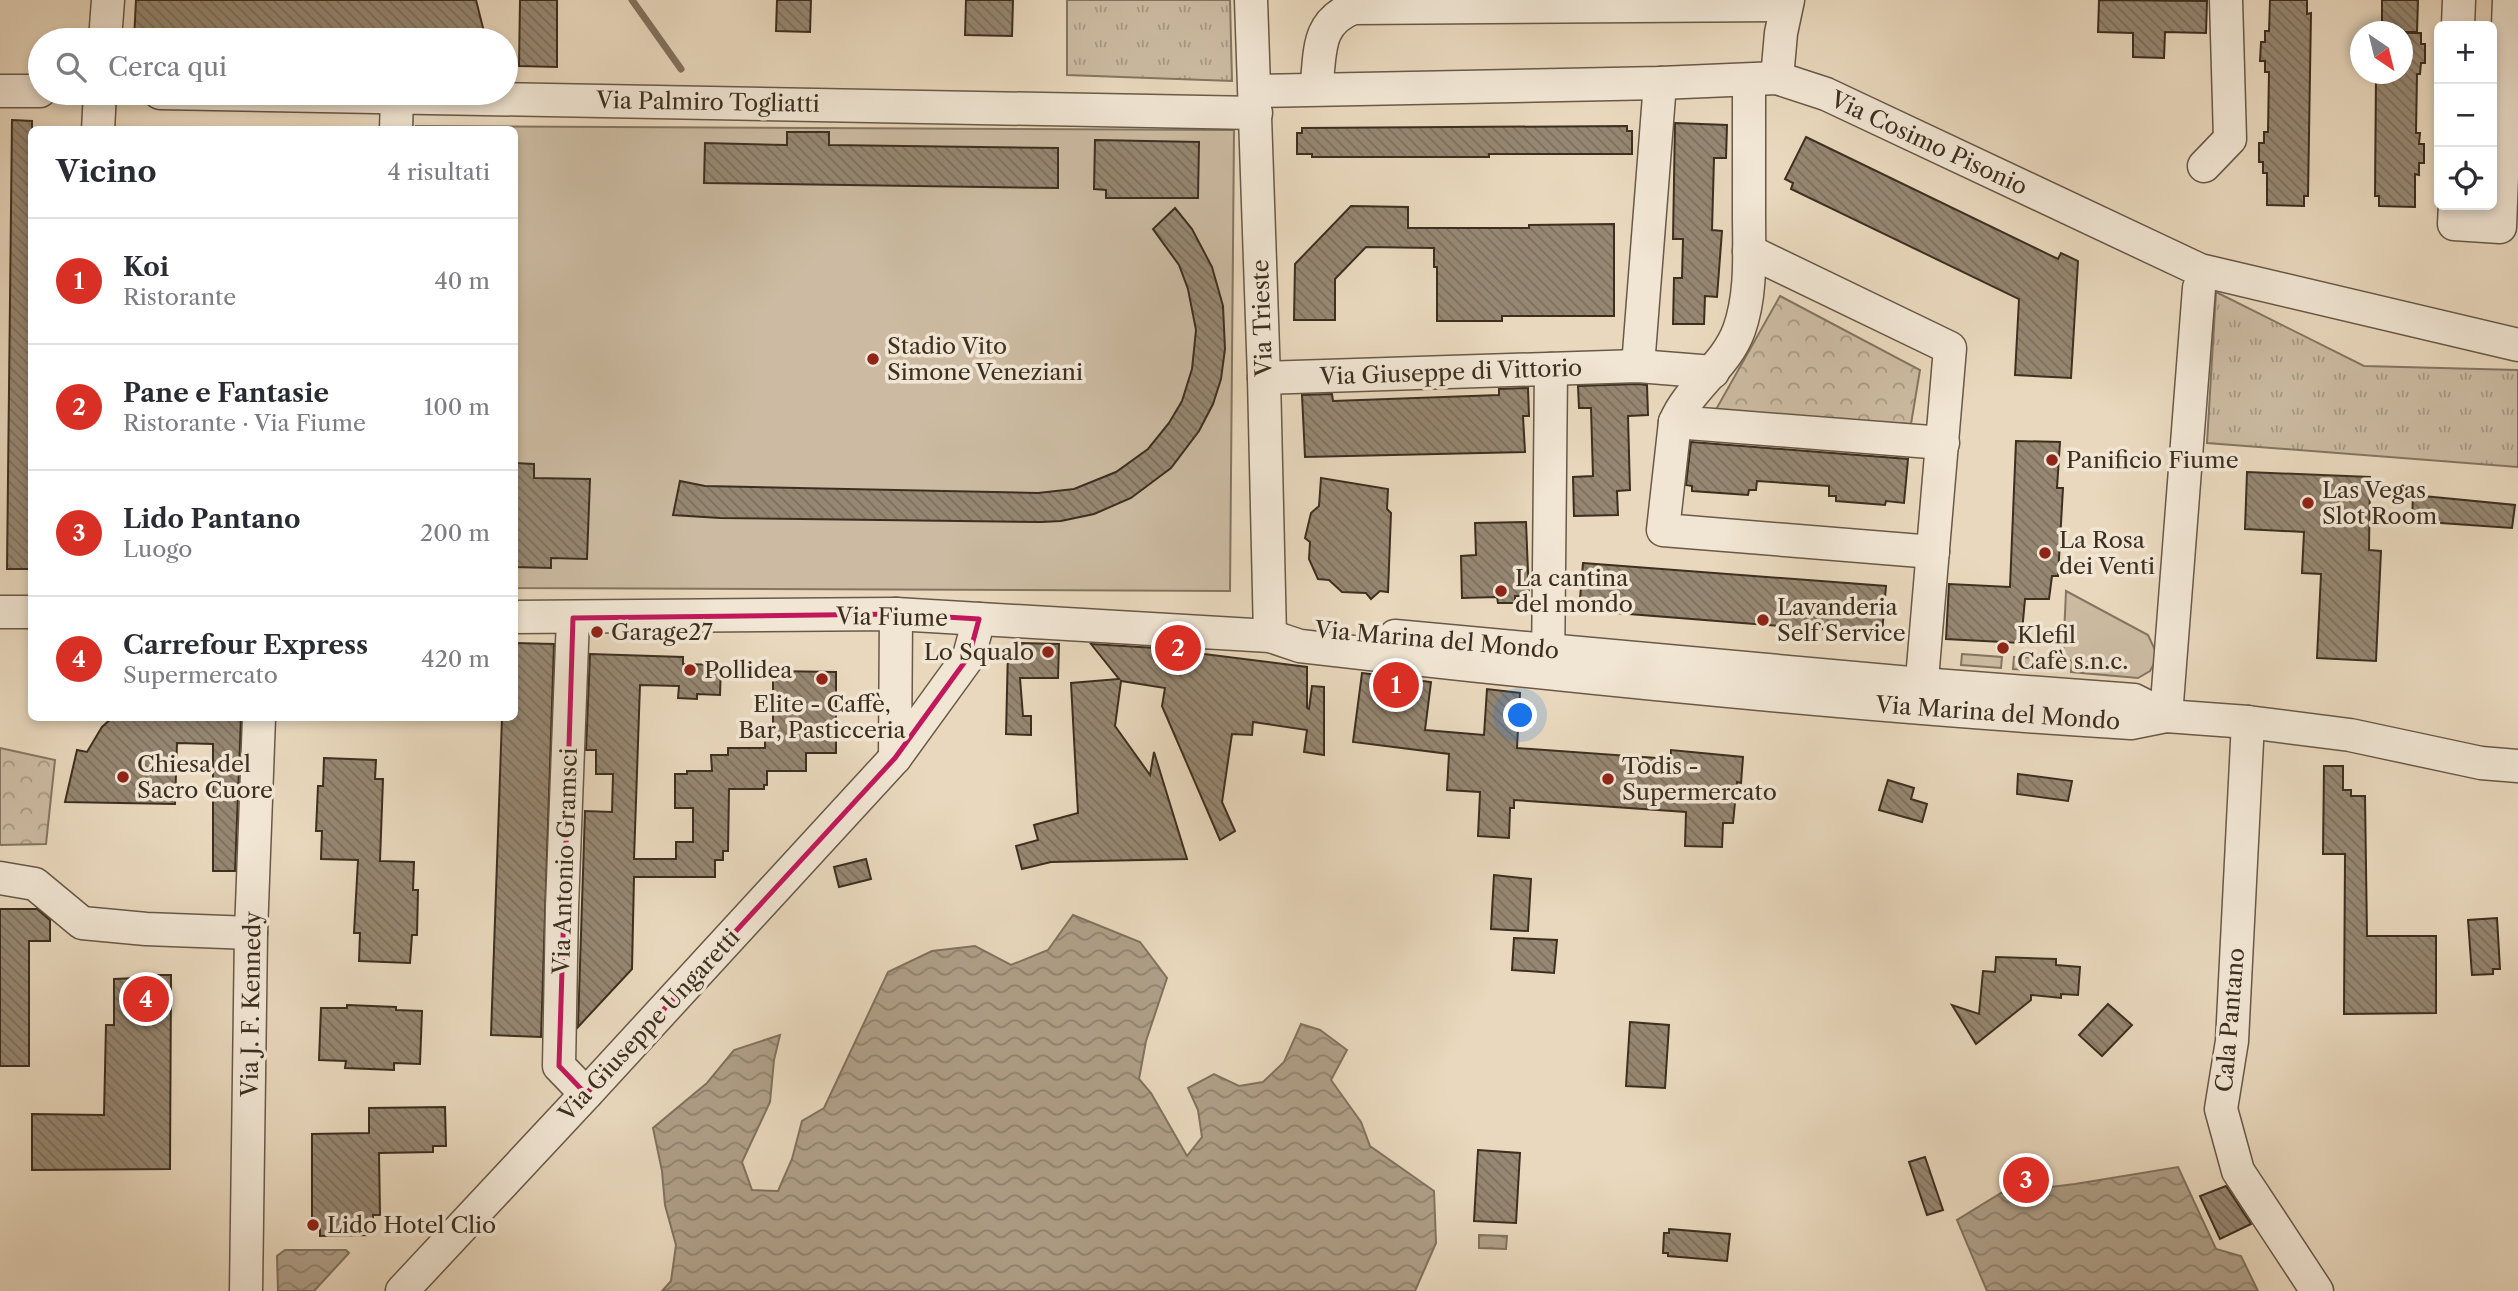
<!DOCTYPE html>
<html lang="it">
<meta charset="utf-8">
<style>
body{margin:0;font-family:"Libre Caslon Text",serif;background:#f7f7f7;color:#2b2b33}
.controls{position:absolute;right:21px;top:21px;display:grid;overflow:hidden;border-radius:10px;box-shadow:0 4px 10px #0003}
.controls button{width:63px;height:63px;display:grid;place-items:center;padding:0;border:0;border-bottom:2px solid #e1e1e2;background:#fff;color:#2b2b33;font:35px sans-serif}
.compass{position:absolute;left:2350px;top:21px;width:63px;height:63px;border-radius:50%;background:#fff;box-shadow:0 4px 10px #0003;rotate:145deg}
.you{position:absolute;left:1521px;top:716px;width:24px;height:24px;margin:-18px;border:5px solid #fff;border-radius:50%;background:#1a73e8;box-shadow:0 0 0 10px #1a73e833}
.badge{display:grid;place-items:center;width:46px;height:46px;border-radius:50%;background:#d93025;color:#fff;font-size:23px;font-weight:700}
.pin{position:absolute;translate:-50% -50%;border:4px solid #fff;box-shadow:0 2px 7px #0006}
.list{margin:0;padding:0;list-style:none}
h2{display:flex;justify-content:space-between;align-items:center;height:91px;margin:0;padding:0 28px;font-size:30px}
h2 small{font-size:23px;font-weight:400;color:#7c7c81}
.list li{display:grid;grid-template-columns:46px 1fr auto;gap:21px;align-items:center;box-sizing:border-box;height:126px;padding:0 28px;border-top:2px solid #e1e1e2}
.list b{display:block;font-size:26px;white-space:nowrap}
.list p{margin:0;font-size:23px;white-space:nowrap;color:#7c7c81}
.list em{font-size:23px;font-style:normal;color:#7c7c81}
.icon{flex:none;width:38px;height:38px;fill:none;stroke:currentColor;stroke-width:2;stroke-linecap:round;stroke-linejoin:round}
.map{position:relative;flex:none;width:2518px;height:1291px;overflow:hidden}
.search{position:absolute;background:#fff;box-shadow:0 4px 10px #0003;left:28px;top:28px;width:490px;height:77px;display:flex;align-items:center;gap:18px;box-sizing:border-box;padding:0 24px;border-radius:38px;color:#7c7c81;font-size:26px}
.panel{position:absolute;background:#fff;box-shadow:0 4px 10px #0003;left:28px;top:126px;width:490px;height:595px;border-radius:10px}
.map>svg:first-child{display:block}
.grass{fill:url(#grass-tufts);stroke:#847561;stroke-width:2}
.forest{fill:url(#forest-crowns);stroke:#847561;stroke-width:2}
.garden{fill:#ccbba2;stroke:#847561;stroke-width:2}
.water{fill:url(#water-waves);stroke:#81725e;stroke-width:2}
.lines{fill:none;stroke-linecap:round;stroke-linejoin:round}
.stream{stroke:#81725e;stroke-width:7}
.building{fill:url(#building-back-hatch);stroke:#3d2f20;stroke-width:2}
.minor-casing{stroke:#685947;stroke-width:35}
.minor{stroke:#f1e6d4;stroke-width:32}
.marked{fill:none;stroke:#c2185b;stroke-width:5;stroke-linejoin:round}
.poi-dot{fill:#8f2418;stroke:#f1e6d4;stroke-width:2.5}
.labels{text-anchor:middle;stroke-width:7;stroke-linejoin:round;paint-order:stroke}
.street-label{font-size:23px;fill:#3d2f20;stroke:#f1e6d4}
.poi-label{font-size:23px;fill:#3d2f20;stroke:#f1e6d4;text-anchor:start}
</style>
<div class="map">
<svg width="2518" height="1291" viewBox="0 0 2518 1291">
<defs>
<pattern id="grass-tufts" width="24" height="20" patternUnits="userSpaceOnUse" patternTransform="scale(1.75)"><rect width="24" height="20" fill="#ccbba2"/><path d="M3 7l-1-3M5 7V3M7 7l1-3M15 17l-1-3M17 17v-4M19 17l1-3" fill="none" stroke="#a79884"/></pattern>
<pattern id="forest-crowns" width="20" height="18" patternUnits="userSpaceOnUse" patternTransform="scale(1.75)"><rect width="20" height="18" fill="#ccbba2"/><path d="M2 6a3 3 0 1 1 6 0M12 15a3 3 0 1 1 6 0" fill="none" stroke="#a79884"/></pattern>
<pattern id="water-waves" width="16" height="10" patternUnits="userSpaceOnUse" patternTransform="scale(1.75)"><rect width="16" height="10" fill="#af9f88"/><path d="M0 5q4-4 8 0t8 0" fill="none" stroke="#90826f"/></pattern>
<pattern id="building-back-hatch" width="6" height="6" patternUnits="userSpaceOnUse" patternTransform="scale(1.75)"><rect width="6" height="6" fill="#968772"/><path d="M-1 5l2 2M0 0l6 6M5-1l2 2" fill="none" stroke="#7c6f5d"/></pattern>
</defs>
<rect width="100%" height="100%" fill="#e9d8bd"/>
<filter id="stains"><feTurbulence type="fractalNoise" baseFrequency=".00286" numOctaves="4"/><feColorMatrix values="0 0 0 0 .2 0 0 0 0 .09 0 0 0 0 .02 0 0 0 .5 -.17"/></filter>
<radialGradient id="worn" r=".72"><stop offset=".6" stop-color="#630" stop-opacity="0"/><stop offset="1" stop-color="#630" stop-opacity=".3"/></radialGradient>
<g class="grass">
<path d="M1067,0h163l2,81 -165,-6z"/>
<path d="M2216,292l148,74 154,4v97l-311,-24z"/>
</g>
<g class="forest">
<path d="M1780,296l140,74 -9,54 -197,-11z"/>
<path d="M0,748l55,12 -9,84 -46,1z"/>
</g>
<g class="garden">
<path d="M416,126l818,4 -4,461 -715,-3 -1,-458h-98z"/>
<path d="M2066,591l82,44 8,17v8l-6,11 -12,7 -67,-6 1,-11 -9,-3z"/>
<path d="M1962,654l40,3 -1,11 -40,-3z"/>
<path d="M2014,657l30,1v13l-31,-2z"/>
</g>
<g class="water">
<path d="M1073,915l67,27 27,36 -21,63 -7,38 12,14 36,63 15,-19 -4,-27 -10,-22 26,-14 25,12 24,-4 21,-20 17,-38 19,6 27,20 -16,30 30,42 9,24 64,45 2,52 -21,48h-753l9,-10 5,-36 -11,-40 -3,-34 -9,-43 54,-45 27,-33 46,-15 -6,25 -4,42 -28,60 10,28 26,1 14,-32 10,-38 22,-13 64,-136 44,-21 43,-5 36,19 37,-15z"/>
<path d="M2178,1167l38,82 25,7 17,35h-271l-30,-71 44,-27 74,-9z"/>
<path d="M1479,1235l28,1 -1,13 -27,-1z"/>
<path d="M285,1250h61l3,3 -35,38h-36l-1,-35z"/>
</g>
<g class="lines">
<path class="stream" d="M632,0l49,69"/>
</g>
<g class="building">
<path d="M136,0h340l10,40h-352z"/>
<path d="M520,0h37v67l-38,-1z"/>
<path d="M777,0h34l-1,32 -34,-1z"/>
<path d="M966,0h47l-1,36 -47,-1z"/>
<path d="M2099,0l108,1 -1,32 -41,-1 -1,26 -31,-1v-24l-35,-1z"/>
<path d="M2270,0h37v14l4,-1 -3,183h-4v10l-37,-1v-32h-4v-11h-4v-19h5v-11h4l1,-60h-4v-11h-5l1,-19h4v-11h4z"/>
<path d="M2382,0h36l-1,32h-35z"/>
<path d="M2403,33h18v11h4v19h-4l-1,11h-3l-1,59h4l-1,11h5v19h-5v12l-4,-1v33l-36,-1v-10h-4l1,-122h27z"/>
<path d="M12,120l20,1v448h-25z"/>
<path d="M1675,123l52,2 -1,33h-12l-2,72 10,1 -5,66 -12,-1 -1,28h-31l1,-46h8l1,-39h-10z"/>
<path d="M1627,126v5h5v23h-143v3h-177v-3h-15v-21h5v-5z"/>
<path d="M787,132h42v13l229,3v40l-354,-5 1,-40 82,2z"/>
<path d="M1806,137l252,122 3,-6 17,8 -7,117 -56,-3 4,-76 -228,-110 2,-6 -8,-4z"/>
<path d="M1095,140l104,2 -1,56h-92v-8l-12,-1z"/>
<path d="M1351,206l57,1v21h121v-3l85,-1v92h-112v5h-65v-54h-3v-19l-68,-1 -31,32v41h-41l1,-56z"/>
<path d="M1175,208l17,21 20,38 11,39 2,43 -4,30 -8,25 -14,27 -28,37 -40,30 -37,16 -33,7 -20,1 -321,-4 -47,-3 7,-34 25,5 333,7 36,-4 42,-17 32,-23 21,-26 13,-22 10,-32 4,-39 -8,-41 -9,-24 -26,-36z"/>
<path d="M1638,384l9,1 1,30 -20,1 2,74 -13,1 1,24 -44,1 -1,-39 20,-1 -2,-68h-12l-1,-22z"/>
<path d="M1528,388l1,28h-6l2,36 -220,5 -3,-62 30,-1 1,7 166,-6v-6z"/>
<path d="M2016,441l44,1 -3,46h6l-5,88h-6l-3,23h-24l-4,44 -75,-4 3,-55 61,3z"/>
<path d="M1691,442l217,17 -4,44 -18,-2 -1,4 -49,-4v-5h-7v-10l-72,-5 -1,9h-7l-1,5 -56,-4v-5l-6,-1z"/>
<path d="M514,463l20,1v14l56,1 -3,80 -36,-1v10l-37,-1z"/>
<path d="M2247,472l123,5 -1,73 12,1 -5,110 -59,-3 4,-84 -19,-1 2,-41 -59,-3z"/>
<path d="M1321,478l67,11 -1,20 4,4 -3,79 -8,-1 -9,8 -5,-6 -24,-1 -13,-12 -11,-1 -9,-20 1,-17 -5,-4 6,-25 8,-7z"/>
<path d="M2413,495l102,10 -3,23 -100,-7z"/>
<path d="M1526,522l3,74h-14v7h-17l-1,-6 -35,1 -1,-42 15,-1 -1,-32z"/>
<path d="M1583,563l303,23 -4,48 -303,-24z"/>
<path d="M514,643l40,1 -13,393 -50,-2 11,-317h12z"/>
<path d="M1020,643l39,1 -1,34h-38l3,38h8v19l-25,-1 2,-85h12z"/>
<path d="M1091,644l65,4 151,19v41l2,1 3,-23 12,1v68l-20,-3 3,-22 -54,-8 -1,13 -20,-1 -10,68 13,29 -15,9 -58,-134 3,-18 -44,-7 -6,45 35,49 4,-23 33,107 -136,3 -29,7 -6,-23 22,-6 -4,-15 44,-12 -7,-130 48,-4z"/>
<path d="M590,654l93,3v7l38,1 -1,30 -23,-1v5l-19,-1 1,-12 -39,-1 -6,174h42v-17h17v-34h-18v-34h12v-3h25l-1,-16h17v-7h37v-13h8v-64l63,1v81h-30v18h-39v14h-3v4h-35l-1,62h-5v9h-8v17h-81l-2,92 -54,58 7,-216 27,1 1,-38h-17v-24h-10z"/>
<path d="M1362,673l69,9 -6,48 59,5 3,-46 33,4 -3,55 154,11v-9l72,7 -2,26 -4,-1 -4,41h-10l-1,24 -37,-1 1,-34 -172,-12v8h-4l-1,30 -31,-2 2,-44 -33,-2 2,-36 -96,-12z"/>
<path d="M112,718h129l-6,153h-22v-127l-36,-1 -2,61 -110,-2 12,-52 10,2 15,-25z"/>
<path d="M324,758l52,2 -1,19h8l-3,82 34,1 -1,28h5l-1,45h-5l-2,28 -51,-2 1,-28h-6l4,-73 -37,-1 1,-28h-6l2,-45h5z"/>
<path d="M2324,766h19v24h8v6h14l2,140h69v77l-92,1 1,-160h-22z"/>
<path d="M2018,774l54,7 -4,20 -51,-7z"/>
<path d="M1888,780l26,8 -3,11 16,5 -5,18 -43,-12z"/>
<path d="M866,859l5,20 -32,8 -5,-20z"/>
<path d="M1494,875l37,4 -3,52 -37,-2z"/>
<path d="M0,909h37l13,11v21h-21v125h-29z"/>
<path d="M2497,918l3,51h-7v5l-21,1 -4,-55z"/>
<path d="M1514,938l43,2 -3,33 -42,-3z"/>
<path d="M1996,957l60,2v6l24,2 -2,28 -17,-1v4l-30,-3v5l-55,44 -24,-39 27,9 4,-43 12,1z"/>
<path d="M138,975h33l-1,194 -138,1v-56l72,1 2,-90h8v-46l24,-1z"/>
<path d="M2108,1004l24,21 -30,31 -23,-21z"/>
<path d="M347,1005l49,2v3l26,1 -2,53 -26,-1v7l-49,-2 1,-7 -27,-1 2,-52h26z"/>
<path d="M1630,1022l39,3 -4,63 -39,-2z"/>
<path d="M445,1107l1,39h-13v6l-54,1 1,62h-7v20l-53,1v-9h-8v-93l57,-1v-25z"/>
<path d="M1478,1150l42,3 -4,70 -42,-2z"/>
<path d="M1925,1157l18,53 -16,5 -18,-53z"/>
<path d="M2226,1186l25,38 -31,15 -20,-43z"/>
<path d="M1669,1229l61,5 -3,27 -59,-5v-3h-5l1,-20h5z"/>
</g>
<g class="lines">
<g class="minor-casing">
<g id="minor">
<path d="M1251,0l13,378 6,258"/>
<path d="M2458,26l1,-26"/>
<path d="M105,40l3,-40"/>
<path d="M1777,78l4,-45 7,-33"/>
<path d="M1749,80c0,44 0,89 0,134 0,38 3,80 -10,116 -13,36 -49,57 -64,92l-12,108 270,22"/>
<path d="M1316,89c5,-35 -1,-66 37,-81l433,-3"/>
<path d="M0,91h40"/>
<path d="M1255,91l405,-8 117,-5 49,16 374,176 318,75"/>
<path d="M160,93l1096,20"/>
<path d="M98,130l2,-37"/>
<path d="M396,130l1,-34"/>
<path d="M2204,166l26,-27 -4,-139"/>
<path d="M2455,205l-1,19 46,3 9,-227"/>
<path d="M1749,251l201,97 -30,355"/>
<path d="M1638,366l22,-283"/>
<path d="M1264,378l374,-12 75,6"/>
<path d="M1675,422l268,21"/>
<path d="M0,612h32"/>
<path d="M514,617l382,-3 374,22 30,10c277,32 553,60 831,77l35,-7 82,6 102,13 131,28 37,3"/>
<path d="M573,618l-11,289 -3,159 27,28"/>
<path d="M1395,636l526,48 213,16 32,16"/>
<path d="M1548,670l3,-301"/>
<path d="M2166,716l33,-428"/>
<path d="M2248,722l-16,319 -11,68 17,62 79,120"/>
<path d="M895,758l1,-144"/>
<path d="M0,878l35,6 47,39 64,6 105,4"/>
<path d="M246,1291l5,-358 8,-215"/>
<path d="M402,1291l184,-197 309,-336 74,-102 10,-37"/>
</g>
</g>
<use href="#minor" class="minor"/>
</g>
<path class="marked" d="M896,614l83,5 -10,37 -74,102 -309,336 -27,-28 14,-448z"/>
<g class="poi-dot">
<circle cx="873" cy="359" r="7"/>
<circle cx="2052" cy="460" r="7"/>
<circle cx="2308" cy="503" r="7"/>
<circle cx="2045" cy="553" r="7"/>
<circle cx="1501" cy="591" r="7"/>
<circle cx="1763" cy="620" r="7"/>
<circle cx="597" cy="632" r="7"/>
<circle cx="2003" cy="648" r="7"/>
<circle cx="1048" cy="652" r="7"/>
<circle cx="690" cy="670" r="7"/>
<circle cx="822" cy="679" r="7"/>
<circle cx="123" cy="777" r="7"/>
<circle cx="1608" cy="779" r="7"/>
<circle cx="313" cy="1225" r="7"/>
</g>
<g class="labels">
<g class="street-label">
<text transform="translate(708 102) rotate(1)" y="8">Via Palmiro Togliatti</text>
<text transform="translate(1929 143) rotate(25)" y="8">Via Cosimo Pisonio</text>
<text transform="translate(1262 318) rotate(-92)" y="8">Via Trieste</text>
<text transform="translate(1451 372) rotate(-2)" y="8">Via Giuseppe di Vittorio</text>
<text transform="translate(892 617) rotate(1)" y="8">Via Fiume</text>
<text transform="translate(1437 640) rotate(5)" y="8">Via Marina del Mondo</text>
<text transform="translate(1998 713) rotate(4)" y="8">Via Marina del Mondo</text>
<text transform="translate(565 861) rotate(-88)" y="8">Via Antonio Gramsci</text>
<text transform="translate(251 1004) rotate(-89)" y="8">Via J. F. Kennedy</text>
<text transform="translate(2230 1020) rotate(-85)" y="8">Cala Pantano</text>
<text transform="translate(649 1025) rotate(-47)" y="8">Via Giuseppe Ungaretti</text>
</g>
<g class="poi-label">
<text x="887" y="354">Stadio Vito<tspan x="887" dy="26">Simone Veneziani</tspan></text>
<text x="2066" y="468">Panificio Fiume</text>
<text x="2322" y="498">Las Vegas<tspan x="2322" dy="26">Slot Room</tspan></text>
<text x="2059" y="548">La Rosa<tspan x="2059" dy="26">dei Venti</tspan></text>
<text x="1515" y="586">La cantina<tspan x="1515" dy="26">del mondo</tspan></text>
<text x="1777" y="615">Lavanderia<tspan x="1777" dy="26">Self Service</tspan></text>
<text x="611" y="640">Garage27</text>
<text x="2017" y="643">Klefil<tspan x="2017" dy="26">Cafè s.n.c.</tspan></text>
<text x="1034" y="660" text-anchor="end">Lo Squalo</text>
<text x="704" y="678">Pollidea</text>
<text x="822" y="712" text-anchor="middle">Elite - Caffè,<tspan x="822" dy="26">Bar, Pasticceria</tspan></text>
<text x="137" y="772">Chiesa del<tspan x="137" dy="26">Sacro Cuore</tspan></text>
<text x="1622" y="774">Todis -<tspan x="1622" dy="26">Supermercato</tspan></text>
<text x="327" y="1233">Lido Hotel Clio</text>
</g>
</g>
<rect width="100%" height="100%" filter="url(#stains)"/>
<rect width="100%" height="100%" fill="url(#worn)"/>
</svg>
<div class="controls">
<button>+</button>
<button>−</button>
<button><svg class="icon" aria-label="locate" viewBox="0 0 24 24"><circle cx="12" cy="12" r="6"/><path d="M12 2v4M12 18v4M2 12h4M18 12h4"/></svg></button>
</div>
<svg class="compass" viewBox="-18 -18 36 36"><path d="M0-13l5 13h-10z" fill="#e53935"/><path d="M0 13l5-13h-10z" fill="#7c7c81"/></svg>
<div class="you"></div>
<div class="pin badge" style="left:1396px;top:685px">1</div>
<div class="pin badge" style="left:1178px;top:648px">2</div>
<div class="pin badge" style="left:2026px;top:1180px">3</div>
<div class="pin badge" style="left:146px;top:999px">4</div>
<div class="search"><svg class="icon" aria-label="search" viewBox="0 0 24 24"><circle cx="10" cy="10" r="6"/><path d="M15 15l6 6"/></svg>Cerca qui</div>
<section class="panel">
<h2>Vicino<small>4 risultati</small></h2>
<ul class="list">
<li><span class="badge">1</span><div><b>Koi</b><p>Ristorante</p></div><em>40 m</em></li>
<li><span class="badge">2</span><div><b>Pane e Fantasie</b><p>Ristorante · Via Fiume</p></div><em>100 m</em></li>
<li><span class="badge">3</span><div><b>Lido Pantano</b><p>Luogo</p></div><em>200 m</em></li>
<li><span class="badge">4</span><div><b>Carrefour Express</b><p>Supermercato</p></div><em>420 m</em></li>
</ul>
</section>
</div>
